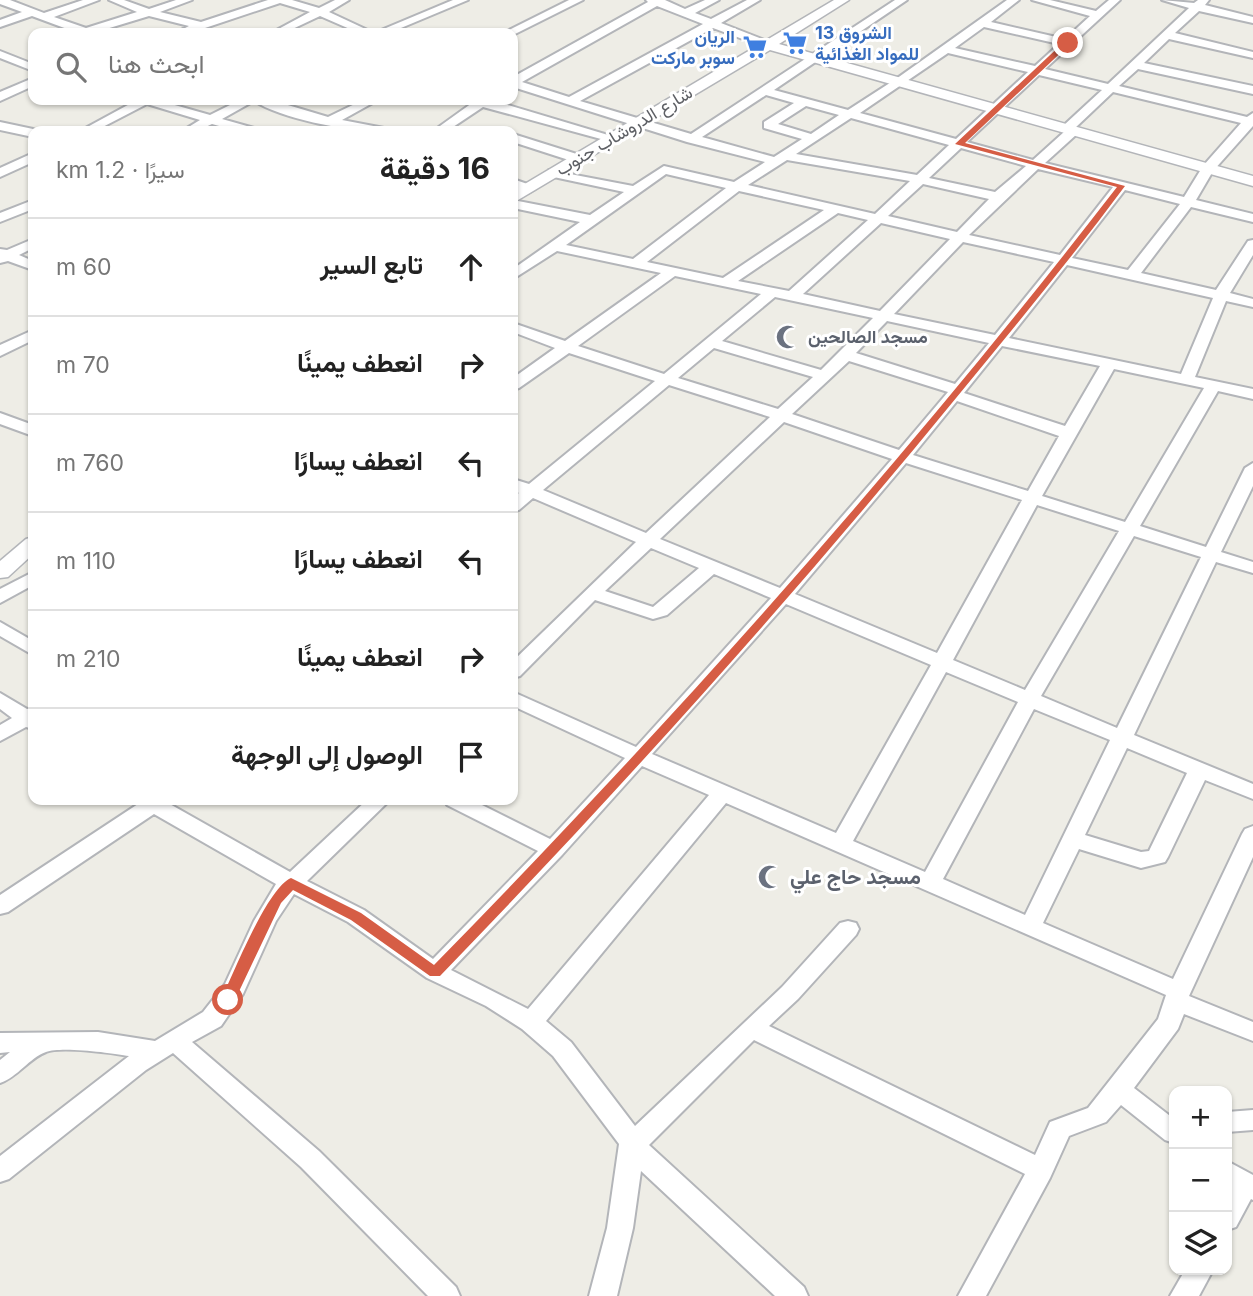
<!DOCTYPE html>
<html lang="ar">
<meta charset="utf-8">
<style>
body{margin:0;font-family:Inter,Vazirmatn,sans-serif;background:#f2f2f2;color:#222;direction:rtl}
.controls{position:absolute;right:21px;bottom:21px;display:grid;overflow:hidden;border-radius:14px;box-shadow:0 2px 5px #0004}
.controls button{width:63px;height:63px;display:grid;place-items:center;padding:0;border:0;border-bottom:2px solid #e0e0e0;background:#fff;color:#222;font:35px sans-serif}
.stop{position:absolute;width:21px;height:21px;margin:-16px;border:5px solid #d65d45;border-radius:50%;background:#fff}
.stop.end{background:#d65d45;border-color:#fff;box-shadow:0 2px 7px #0008}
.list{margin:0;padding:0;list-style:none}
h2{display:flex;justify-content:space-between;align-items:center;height:91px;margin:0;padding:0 28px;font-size:30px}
h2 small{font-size:23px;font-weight:400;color:#767676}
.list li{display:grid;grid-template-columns:46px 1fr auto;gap:21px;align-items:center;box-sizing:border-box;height:98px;padding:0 28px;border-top:2px solid #e0e0e0}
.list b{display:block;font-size:26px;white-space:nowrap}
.list em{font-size:23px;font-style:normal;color:#767676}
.icon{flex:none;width:38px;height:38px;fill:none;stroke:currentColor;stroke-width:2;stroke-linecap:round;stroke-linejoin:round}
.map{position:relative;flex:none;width:1253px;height:1296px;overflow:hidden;direction:ltr}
.search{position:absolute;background:#fff;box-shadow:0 2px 5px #0004;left:28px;top:28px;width:490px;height:77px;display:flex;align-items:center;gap:18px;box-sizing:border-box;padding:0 24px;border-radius:14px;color:#767676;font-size:26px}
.panel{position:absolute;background:#fff;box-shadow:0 2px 5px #0004;left:28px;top:126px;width:490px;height:679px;border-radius:14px;direction:rtl}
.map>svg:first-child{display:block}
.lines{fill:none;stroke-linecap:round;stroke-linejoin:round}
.minor-casing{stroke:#b3b5b9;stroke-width:4}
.tertiary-casing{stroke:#b3b5b9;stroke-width:3}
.minor{fill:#fff;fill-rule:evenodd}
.tertiary{fill:#fff;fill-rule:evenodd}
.route{fill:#d65d45}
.labels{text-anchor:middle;stroke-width:6;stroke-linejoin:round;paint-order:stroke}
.far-shop-label{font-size:18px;font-weight:bold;fill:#366cbe;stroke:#fff;text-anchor:start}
.far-street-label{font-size:18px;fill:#5e6065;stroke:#fff}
.far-worship-label{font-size:18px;font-weight:bold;fill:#5b616d;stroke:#fff;text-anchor:start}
.worship-label{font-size:21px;font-weight:bold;fill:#5b616d;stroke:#fff;text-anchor:start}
</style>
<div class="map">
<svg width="1253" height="1296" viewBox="0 0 1253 1296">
<rect width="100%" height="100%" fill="#eeede6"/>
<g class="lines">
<g class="minor-casing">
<g id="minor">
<path d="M0,0h10l34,13 39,-13h16l-45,17 32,11 51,-16 -28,-12h15l25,9 27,-9h16l-32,12 41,10 67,-22h24l27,8 16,-8h14l-20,12 45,21h-15l-39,-17 -36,17h-13l39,-21 -30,-9 -90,30h-15l14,-7 -40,-10 -56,17h-15l-46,-17 -32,11v-7l22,-8 -22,-8z"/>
<path d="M453,0h15l-79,33h-15z"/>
<path d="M569,0h14l-70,35 -10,-2z"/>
<path d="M646,0h19l20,9 20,-9h14l-24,13 16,6 36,-19h13l-39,23 51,20v4h-8l-51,-19 -133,73 111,33 204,-134h12l-133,90 74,20 48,-31 111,-79h12l-28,22 74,17 25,-23 -58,-16h18l46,11 13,-11h11l-75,69 63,15 81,-76 -27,-8 32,3 4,-3h11l-4,5 48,12v6l-54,-12 -24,22 78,19v6l-84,-19 -25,24 109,23v8l-115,-25 -19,17 128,31 6,-4v13l-40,45 -17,29 57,14v8l-62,-15 -50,66 75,17 32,-49 5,-1v15l-23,38 23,6v8l-27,-6 -31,76 58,12v10l-35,-8 -78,135 66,21 39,-79 8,-5v23l-32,66 32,10v11l-37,-11 -82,173 119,49v15l-48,-19 -37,77 -3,5 -24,6 -62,-19 -36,74 130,56 69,-145 3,-5 8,-3v31l-64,139 64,26v19l-69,-27 -6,15 -44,59 40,31v24l-9,-3 -44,-35 -15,17 -37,14 -19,42 -64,118h-28l67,-122 -271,-134 -105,105 155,142 4,9h-33l-134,-125 -8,57 -16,68h-28l18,-68 12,-84 -66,-88 -31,-27 -36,-23 -59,-28 -79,-56 -54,-28 -18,27 -33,73 -22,32 -29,16 127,109 137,136 4,9h-32l-127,-129 -128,-114 -27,17 -137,109 -9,3v-26l129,-100c-17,-3 -68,-10 -83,-4 -17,6 -28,25 -46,31v-23l10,-8 -10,1v-20l98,-1 57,9 48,-29 22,-28 29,-63 22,-37 -122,-70 -146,98 -8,2v-19l138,-91 -2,-4h34l-2,3 122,69 77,-72h23l-83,81 57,29 69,49 105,-108 -91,-46 -2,-5h27l78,39 75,-81 -112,-52v-14l123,55 135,-149 -57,-24 -47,41 -14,4 -58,-19 -75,76 -7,2v-17l123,-119 -103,-44 -14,12 -6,1v-14l6,-4 -6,-3v-11l16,5 126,-103 -86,-28 -50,35 -6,2v-12l42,-30 -42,-16v-9l52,18 96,-68 -104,-22 -44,28v-10l67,-47 -67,-14v-8l77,15 34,-23 -75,-16v-6l84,16 31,-20 70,16 31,-20 -78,-20 -174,-55v-10l135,-75zM657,6l46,18 -134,73 -47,-15zM984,27l75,17 -24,22 -80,-18zM948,53l80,19 -72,67 -96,-26zM1039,75l63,15 -39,36 -2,3 3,3 -31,28 -66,-18zM1113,92l128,31 -38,43 -19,31 -139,-34 32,-29 2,-3 -4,-3zM766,95l28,8 -30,19v6l38,11 -28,18 -72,-20zM806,106l33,9 -28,19 -33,-10zM851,118l98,27 -32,30 -121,-21zM961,148l65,18 -31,26 -66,-14zM787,160l117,20 6,1 -35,33 -127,-29zM1038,169l75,18 -53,68 -91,-20zM666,174l60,14 -93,71 -67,-14zM923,184l66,15 -32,33 -69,-16zM1125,190l55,14 -52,66 -56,-12zM739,191l85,19 -101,68 -76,-16zM838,213l30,7 -79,71 -51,-10zM881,223l69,16 -70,72 -77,-17zM963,242l91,20 -59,73 -101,-21zM1067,265l146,33 -32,76 -172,-36zM675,276l86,18 -97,80 -86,-28zM775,297l98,21 -52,52 -99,-29zM887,321l102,22 -34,41 -99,-31zM1002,346l98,20 -35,60 -101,-33zM714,348l99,29 -35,32 -100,-31zM849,361l99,31 -49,58 -107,-36zM1114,369l90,19 -79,134 -83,-26zM669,385l101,32 -124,116 -103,-43zM957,401l102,35 -31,55 -115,-36zM784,422l108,37 -112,129 -120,-49zM906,463l116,37 -85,153 -142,-59zM1037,505l82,26 -94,159 -72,-30zM1134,536l67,21 -84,171 -76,-32zM651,548l48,20 -46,39 -48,-16zM786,604l145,61 -95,168 -184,-79zM946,672l72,30 -93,170 -72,-31zM1034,709l76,31 -85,175 -82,-36zM1127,748l60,25 -38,78 -8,1 -56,-17zM642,766l67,29 -181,214 -77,-39 111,-115zM726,803l440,192 -8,24 -70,89 -38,14 -15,33 -266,-129 29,-27 58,-64 3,-6 -3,-6 -8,-2 -8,2 -58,64 -147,139 -64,-84 -25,-21z"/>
<path d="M0,51l33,13v7l-33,-13z"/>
<path d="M33,78v8l-33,15v-9z"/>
<path d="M137,100h20l53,15 30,-15h31l57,17 35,-17h15l-36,20 42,8 2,3c-33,2 -104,-12 -132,-30l-32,18 32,9 2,3h-19l-25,-7 -15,7h-15l18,-11 -53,-16 -52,27h-15z"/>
<path d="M467,100h24l127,38 -6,4 -129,-35 -36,24h-14l39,-28z"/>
<path d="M0,122l33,7 5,2h-5v6l-33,-7z"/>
<path d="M513,134l70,22 1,3 -6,4 -65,-21z"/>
<path d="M33,153v9l-33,15v-9z"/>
<path d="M513,179l20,7 2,3 -7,4 -15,-5z"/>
<path d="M33,200v9l-33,13v-9z"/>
<path d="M33,239v9l-14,7 14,6v9l-25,-9 -8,2v-14l7,1z"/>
<path d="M33,330v10l-33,16v-11z"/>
<path d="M0,413l33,12v11l-33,-12z"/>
<path d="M33,572v13l-33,18v-14z"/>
<path d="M0,622l33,19v14l-33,-19z"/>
<path d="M0,693l27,16 6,-1v21l-7,-2 -26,14v-16l12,-7 -12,-9z"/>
<path d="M1253,1110v20l-26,2v-20z"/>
<path d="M1227,1161l26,14v25l-2,-1 -15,28 -9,3v-36l3,-6 -3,-2z"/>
<path d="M1185,1270h28l-14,26h-29z"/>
</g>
</g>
<g class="tertiary-casing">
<g id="tertiary">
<path d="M834,0h15l-70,44 474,132v10l-483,-136 -257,153v-12z"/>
<path d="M33,537v17l-25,23 -8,1v-17l26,-22z"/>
</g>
</g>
<use href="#minor" class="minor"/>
<use href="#tertiary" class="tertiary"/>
</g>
<path class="route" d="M1065,41l6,2 -106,100 160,43c-52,70 -108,138 -164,206 -165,202 -340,397 -521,584h-10l-79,-56 -58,-30 -12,13 -48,101h-10l-2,-4c12,-26 47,-113 70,-122l70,35 73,52c242,-247 472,-505 683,-778l-162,-43z"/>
<defs>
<g id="supermarket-bare" transform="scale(1.89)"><path d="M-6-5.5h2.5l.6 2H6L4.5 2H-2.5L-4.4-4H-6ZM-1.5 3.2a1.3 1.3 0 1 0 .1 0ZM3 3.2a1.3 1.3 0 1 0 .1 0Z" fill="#3f7fe0" stroke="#fff" stroke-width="2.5" paint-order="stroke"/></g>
<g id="mosque-bare" transform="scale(1.89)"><path d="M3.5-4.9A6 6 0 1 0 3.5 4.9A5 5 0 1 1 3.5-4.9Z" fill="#6b7280" stroke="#fff" stroke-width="2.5" paint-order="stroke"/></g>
</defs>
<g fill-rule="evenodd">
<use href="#supermarket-bare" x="795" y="43"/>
<use href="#supermarket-bare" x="755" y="47"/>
<use href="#mosque-bare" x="788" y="337"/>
<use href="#mosque-bare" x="770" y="877"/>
</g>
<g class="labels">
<g class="far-shop-label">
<text x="815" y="39">الشروق 13<tspan x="815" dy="21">للمواد الغذائية</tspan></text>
<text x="735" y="43" text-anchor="end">الريان<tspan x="735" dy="21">سوبر ماركت</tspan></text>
</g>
<g class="far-street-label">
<text transform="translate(624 131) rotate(-31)" y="6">شارع الدروشاب جنوب</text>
</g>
<g class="far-worship-label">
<text x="808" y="343">مسجد الصالحين</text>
</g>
<g class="worship-label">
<text x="790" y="884">مسجد حاج علي</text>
</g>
</g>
</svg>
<div class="controls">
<button>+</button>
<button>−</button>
<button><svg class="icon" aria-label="layers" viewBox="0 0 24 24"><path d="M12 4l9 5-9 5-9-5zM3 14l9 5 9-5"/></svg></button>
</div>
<div class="stop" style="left:228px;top:1000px"></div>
<div class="stop end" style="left:1068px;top:43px"></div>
<div class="search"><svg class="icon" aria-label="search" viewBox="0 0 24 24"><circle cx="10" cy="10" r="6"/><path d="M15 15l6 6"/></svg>ابحث هنا</div>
<section class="panel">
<h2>16 دقيقة<small>سيرًا · 1.2 km</small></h2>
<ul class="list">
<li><svg class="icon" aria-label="ahead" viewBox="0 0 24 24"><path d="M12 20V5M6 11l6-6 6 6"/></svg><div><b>تابع السير</b></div><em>60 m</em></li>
<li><svg class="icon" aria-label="right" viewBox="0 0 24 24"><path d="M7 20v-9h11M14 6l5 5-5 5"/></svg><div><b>انعطف يمينًا</b></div><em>70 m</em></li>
<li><svg class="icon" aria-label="left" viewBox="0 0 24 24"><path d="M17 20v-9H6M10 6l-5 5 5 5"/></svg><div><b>انعطف يسارًا</b></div><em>760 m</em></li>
<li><svg class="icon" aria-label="left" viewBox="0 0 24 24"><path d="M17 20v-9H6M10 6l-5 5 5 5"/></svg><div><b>انعطف يسارًا</b></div><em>110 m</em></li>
<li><svg class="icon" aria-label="right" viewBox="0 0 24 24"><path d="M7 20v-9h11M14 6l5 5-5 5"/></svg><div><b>انعطف يمينًا</b></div><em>210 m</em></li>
<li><svg class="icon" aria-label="arrive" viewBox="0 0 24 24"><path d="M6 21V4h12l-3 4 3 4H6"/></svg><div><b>الوصول إلى الوجهة</b></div></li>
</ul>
</section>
</div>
